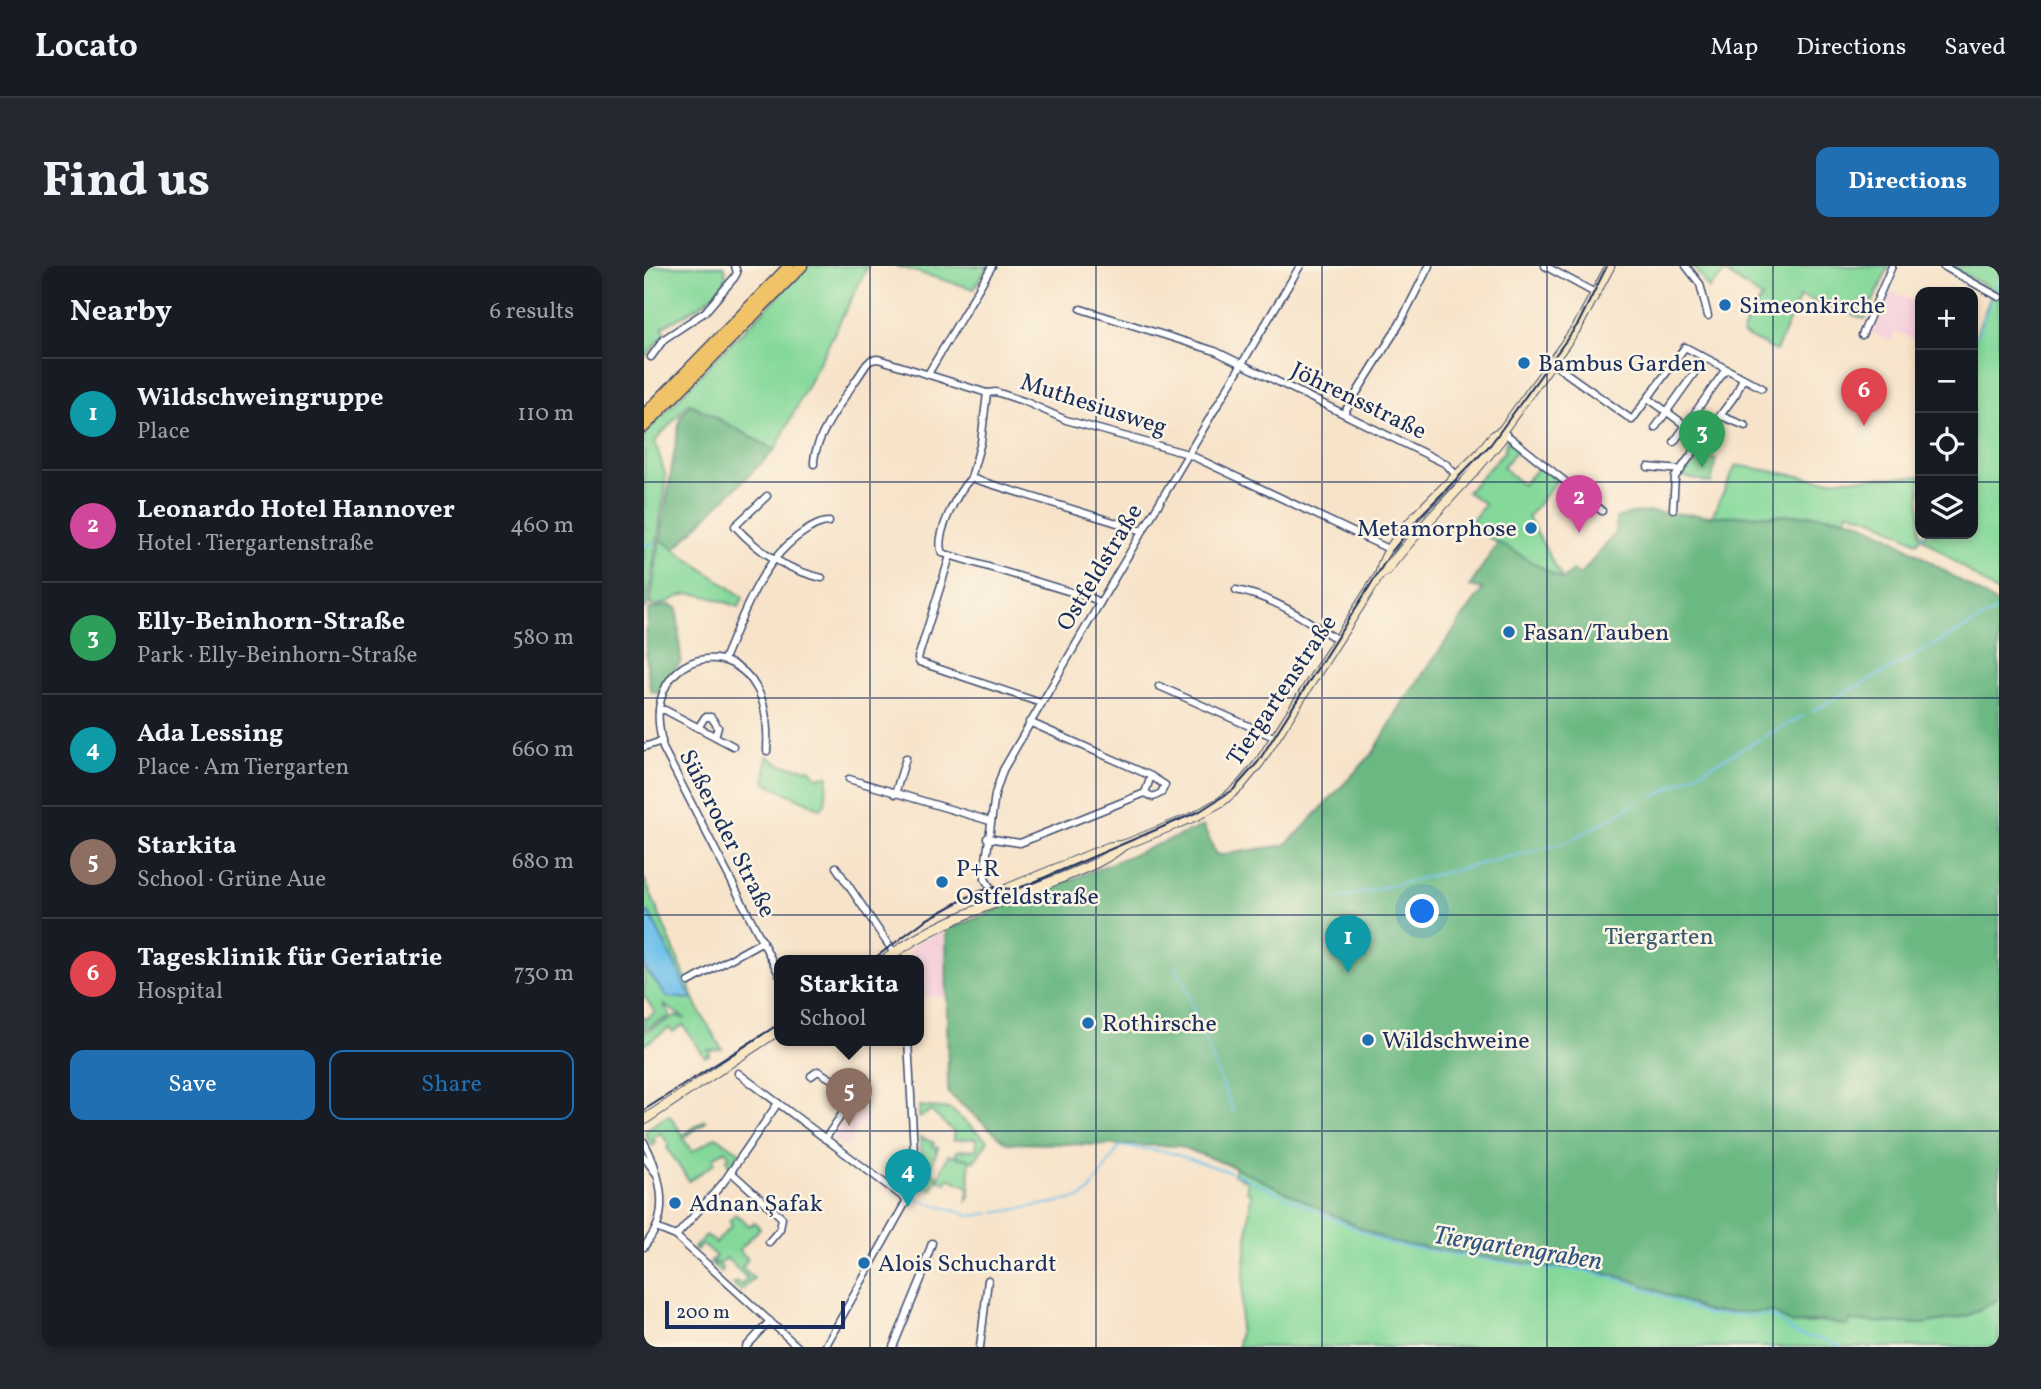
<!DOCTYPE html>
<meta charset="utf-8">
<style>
body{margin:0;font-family:Vollkorn,serif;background:#242831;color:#f1f3f6}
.controls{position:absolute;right:21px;top:21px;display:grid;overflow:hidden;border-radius:14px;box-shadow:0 4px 10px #0003}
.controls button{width:63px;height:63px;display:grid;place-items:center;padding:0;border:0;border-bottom:2px solid #363941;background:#171b24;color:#f1f3f6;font:35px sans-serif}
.scale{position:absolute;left:21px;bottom:18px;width:180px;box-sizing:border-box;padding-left:7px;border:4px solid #1b2f5e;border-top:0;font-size:19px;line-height:24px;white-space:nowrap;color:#1b2f5e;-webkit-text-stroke:5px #fcf5e5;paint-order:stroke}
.you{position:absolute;left:779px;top:646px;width:24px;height:24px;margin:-18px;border:5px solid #fff;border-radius:50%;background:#1a73e8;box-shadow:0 0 0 10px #1a73e833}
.badge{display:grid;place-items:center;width:46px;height:46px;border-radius:50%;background:#1f6fb2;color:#fff;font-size:23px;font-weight:700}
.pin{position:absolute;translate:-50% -58px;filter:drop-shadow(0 2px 4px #0008)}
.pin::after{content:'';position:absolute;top:37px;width:24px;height:21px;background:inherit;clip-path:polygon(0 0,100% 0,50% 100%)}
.popup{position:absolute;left:130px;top:689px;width:150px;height:91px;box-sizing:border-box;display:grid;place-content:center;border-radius:14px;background:#171b24;filter:drop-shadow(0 2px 5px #0005);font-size:23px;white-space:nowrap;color:#9ea1a6}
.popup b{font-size:26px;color:#f1f3f6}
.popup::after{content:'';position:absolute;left:50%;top:100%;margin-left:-14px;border:14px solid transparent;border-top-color:#171b24}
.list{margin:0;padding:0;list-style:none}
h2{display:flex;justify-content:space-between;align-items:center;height:91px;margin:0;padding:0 28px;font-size:30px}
h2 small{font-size:23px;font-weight:400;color:#9ea1a6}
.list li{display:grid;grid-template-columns:46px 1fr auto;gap:21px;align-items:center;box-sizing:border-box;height:112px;padding:0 28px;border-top:2px solid #363941}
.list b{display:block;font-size:26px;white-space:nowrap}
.list p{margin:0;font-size:23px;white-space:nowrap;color:#9ea1a6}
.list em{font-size:23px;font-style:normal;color:#9ea1a6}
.actions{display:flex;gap:14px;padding:21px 28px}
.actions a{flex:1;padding:16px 0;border:2px solid #1f6fb2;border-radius:14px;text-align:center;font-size:24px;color:#1f6fb2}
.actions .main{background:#1f6fb2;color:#fff}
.icon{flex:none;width:38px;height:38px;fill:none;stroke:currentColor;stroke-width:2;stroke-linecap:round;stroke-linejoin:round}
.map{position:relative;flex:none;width:1355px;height:1081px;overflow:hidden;border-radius:14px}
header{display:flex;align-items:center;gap:42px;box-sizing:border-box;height:98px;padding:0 35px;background:#171b24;border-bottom:2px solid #363941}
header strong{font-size:33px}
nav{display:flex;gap:38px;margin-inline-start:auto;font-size:24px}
.intro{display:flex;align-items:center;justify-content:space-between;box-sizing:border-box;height:168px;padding:0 42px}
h1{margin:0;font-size:49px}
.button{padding:18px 32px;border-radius:14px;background:#1f6fb2;color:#fff;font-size:24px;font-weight:700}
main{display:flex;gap:42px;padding:0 42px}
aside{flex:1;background:#171b24;border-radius:14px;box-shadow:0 4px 10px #0003}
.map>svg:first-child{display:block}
.built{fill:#f5cfdb}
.green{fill:#84d89a;stroke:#50847c;stroke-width:2}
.forest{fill:#6bb882;stroke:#437470;stroke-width:2}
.water{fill:#70c1eb;stroke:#4678a4;stroke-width:2}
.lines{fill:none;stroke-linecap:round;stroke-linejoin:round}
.stream{stroke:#70c1eb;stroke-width:2}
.street-casing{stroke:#3c4a6e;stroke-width:9}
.secondary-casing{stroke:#3c4a6e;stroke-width:11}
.highway-casing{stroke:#3c4a6e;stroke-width:13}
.street{stroke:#fff;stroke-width:6}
.secondary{stroke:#f9e7c3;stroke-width:9}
.highway{stroke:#f0c369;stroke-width:10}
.tram{stroke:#1b2f5e;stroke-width:2}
.grid{fill:none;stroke:#1b2f5e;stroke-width:2;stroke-opacity:0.55}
.poi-dot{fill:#1f6fb2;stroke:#fcf5e5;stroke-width:2.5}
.labels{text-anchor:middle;stroke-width:5;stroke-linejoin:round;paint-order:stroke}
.poi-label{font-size:24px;fill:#1b2f5e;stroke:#fcf5e5;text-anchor:start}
.street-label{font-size:24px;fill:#1b2f5e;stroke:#fcf5e5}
.park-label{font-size:24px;fill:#35596d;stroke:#fcf5e5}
.water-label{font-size:26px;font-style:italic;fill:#305481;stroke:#fcf5e5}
</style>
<header>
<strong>Locato</strong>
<nav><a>Map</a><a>Directions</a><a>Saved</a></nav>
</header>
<div class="intro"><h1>Find us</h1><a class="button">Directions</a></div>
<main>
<aside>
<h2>Nearby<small>6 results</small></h2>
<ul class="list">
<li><span class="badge" style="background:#0f9aa8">1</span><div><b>Wildschweingruppe</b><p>Place</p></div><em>110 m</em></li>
<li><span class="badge" style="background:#d1479c">2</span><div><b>Leonardo Hotel Hannover</b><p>Hotel · Tiergartenstraße</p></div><em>460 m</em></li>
<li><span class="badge" style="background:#2e9e5b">3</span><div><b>Elly-Beinhorn-Straße</b><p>Park · Elly-Beinhorn-Straße</p></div><em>580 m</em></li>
<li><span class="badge" style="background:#0f9aa8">4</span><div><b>Ada Lessing</b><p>Place · Am Tiergarten</p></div><em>660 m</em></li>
<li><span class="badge" style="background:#8d6e63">5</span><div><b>Starkita</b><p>School · Grüne Aue</p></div><em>680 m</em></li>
<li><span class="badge" style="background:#e0444e">6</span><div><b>Tagesklinik für Geriatrie</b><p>Hospital</p></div><em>730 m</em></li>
</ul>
<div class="actions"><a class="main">Save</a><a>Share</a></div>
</aside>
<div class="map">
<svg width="1355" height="1081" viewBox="0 0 1355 1081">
<rect width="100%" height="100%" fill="#fcf5e5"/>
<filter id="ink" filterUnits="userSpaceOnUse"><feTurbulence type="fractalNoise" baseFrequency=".0143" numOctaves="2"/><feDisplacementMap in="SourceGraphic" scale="14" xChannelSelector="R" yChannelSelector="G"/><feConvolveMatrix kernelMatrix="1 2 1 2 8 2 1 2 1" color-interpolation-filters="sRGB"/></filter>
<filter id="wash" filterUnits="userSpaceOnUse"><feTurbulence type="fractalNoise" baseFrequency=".00686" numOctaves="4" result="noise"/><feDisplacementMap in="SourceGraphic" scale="28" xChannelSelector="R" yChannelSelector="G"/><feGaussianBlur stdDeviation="1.57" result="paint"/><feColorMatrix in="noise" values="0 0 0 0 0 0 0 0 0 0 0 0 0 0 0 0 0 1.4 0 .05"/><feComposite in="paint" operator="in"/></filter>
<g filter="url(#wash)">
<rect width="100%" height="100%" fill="#f7e3c9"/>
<g class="built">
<path d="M1247,25l29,13v38l-25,-11 -4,10 -24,-10 9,-18 9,-8z"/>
<path d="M300,664l1,66 -26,2v-38h-7l-1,-11 3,-4z"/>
<path d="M209,839l15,11 -23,32 -14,-11z"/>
</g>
<g class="green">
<path d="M0,0h80c13,25 -44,51 -62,61l3,7 -21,24z"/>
<path d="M165,0h59l-93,184 -86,-47 -34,38 10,33v16l-18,116 -3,3v-174l69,-74z"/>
<path d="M252,0h92l-14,23z"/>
<path d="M1049,0h196l-24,53 -65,-23 -24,55 -34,-17 10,-23 10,-13 -37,-26 -16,17z"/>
<path d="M1306,0h49v328l-77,-57 -5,5 -42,-22 -27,-9 -2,7 -28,-3 -106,1 24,-51 87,15 97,-4v58h53v-192l20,-52z"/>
<path d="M863,173l12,9 -16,19 19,18 18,-19 17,14 -29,37 35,63 -95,-54 17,-22 -18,-12 37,-40z"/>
<path d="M1054,190l18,3 -5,24 -29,-7z"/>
<path d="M16,273l83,58 -4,10c-12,-4 -39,-15 -51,-13 -14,2 -24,14 -38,11z"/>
<path d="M123,489c13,14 25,11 42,14l8,8 11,-1 -3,28 -4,5 -56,-26z"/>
<path d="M0,612l55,132 23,39 -14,1 2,4 -5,3 -22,-32 -10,7 -4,-4 -25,17v-13l32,-16 10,3 -23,-15 7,10 -1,3 -25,12v-12l2,2 9,-7 -11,-16z"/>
<path d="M275,840l31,3 38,32 -14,20 -18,-5v-5l21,-2 -1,-11 -23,2 2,-7 -24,-22 -12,7z"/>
<path d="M25,849l14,20 22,-15 1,2 -23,16 9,14 24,-15 24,15 -10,14 -4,-6 4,-3 -5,-7 -12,8 2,5 -26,18 -22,-33 2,-3 -8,-12 -8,5 3,5 -4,3 -7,-12 2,-5z"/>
<path d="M276,871l14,6 -1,3 5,2 -9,24 9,4 -6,14 -13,-5 3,-12z"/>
<path d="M304,889l22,5c-4,15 5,30 -4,42l3,-15 -21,-9 -2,5 -8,-3z"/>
<path d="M592,901l154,75 159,25h31l52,13 77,32h64l21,11 14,1 14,-3 26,4v-4l75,3 44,-8 32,-17v48h-761l13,-153 -4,-3v-10l-14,-7z"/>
<path d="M92,948l14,12 4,-4 6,6 -21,22 9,9 -6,8 12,11 -13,13 -8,-7 4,-2 4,3 6,-7 -21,-20 -7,7 3,3 -1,5 -7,-6 3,-4 -3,-1 -1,4 -3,-3 6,-7 -14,-12 -6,6 -2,-2 12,-13 10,8 16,-18 -3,-4z"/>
</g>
<g class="forest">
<path d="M47,138l84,46 -58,56 -42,43 -15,-10 20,-121z"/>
<path d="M1007,246l61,4 106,-1 37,5 34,16 110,69v694l-32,17 -44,8 -74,-3 -1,5 -26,-5 -30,3 -19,-12h-64l-77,-32 -51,-13h-32l-159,-25 -156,-75 -55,-21 -172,-3 -59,-50 -2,-165 11,-2 246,-100 13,28 4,1 65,-10 16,-15 72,-77 30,-51 80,-113 -13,-3 28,-44 65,38 10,-10 7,5 36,-42v-15l16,-5z"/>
<path d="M26,339l7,3 4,53 -23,32 -7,-2 -1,-5c-5,-32 -6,-45 -1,-77z"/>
</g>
<path class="water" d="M5,646l43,87 -25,-2 -23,-30v-53z"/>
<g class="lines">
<g class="stream">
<path d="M1350,25l5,-10"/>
<path d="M1329,78l19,-47"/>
<path d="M1279,270v-2"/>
<path d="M0,280l10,-4"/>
<path d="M1168,445l186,-101"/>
<path d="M1009,531l150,-81"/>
<path d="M696,632l226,-55 71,-40"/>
<path d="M530,699l8,13"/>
<path d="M540,716l18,51 31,78"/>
<path d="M590,907l156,71 158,25 35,1 43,11 81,33 64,2c10,4 15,12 24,17 15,6 31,5 46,14"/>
<path d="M271,933l57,17 18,-3"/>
<path d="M351,947l86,-15 9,-7 30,-45 48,6 62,20"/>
</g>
</g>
</g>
<g filter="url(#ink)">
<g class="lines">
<g class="street-casing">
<g id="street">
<path d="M901,0l50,27"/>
<path d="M1042,0l14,18 8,32"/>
<path d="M1299,0l56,31"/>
<path d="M437,43l134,42 231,113 10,11"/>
<path d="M1218,69l30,-69"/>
<path d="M7,91l13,-18 41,-27 29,-34 3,-5 -2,-7"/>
<path d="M908,97l80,57 53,-73 77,41"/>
<path d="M284,108l64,-108"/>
<path d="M1004,132l56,41"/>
<path d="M700,147l55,-88 30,-59"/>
<path d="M1077,150l25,10"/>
<path d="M1011,162l50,-70"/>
<path d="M858,165l100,80"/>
<path d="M1030,176l52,-73"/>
<path d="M170,198c-1,-27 37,-75 52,-99l5,-5 7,-1 109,34 9,-1 30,10 40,18 122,34 203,96"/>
<path d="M1004,201l33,3"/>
<path d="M327,212l10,-36 6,-49"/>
<path d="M123,230l-32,30c23,26 53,44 87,52"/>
<path d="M1029,243l2,-32 61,-83 7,-16"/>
<path d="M306,290l-32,102 1,4 122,41"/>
<path d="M592,324c38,7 70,30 102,50"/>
<path d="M456,337l-6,-4 -152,-46c-8,-17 16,-62 29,-75l172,53"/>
<path d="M80,393c20,-46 37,-99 80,-127 8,-5 16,-10 25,-10"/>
<path d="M515,420l117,52"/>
<path d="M15,444h6l68,36"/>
<path d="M385,456l7,3 115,51 14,9 -4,8 -8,4 -8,-4 6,-17"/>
<path d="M54,462l7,-11h6l7,10 -3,9"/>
<path d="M0,481l18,-6"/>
<path d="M123,485c1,-21 0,-46 -11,-64 -24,-43 -83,-35 -95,12 -5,16 -1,33 2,49l116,226"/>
<path d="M205,513l141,42"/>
<path d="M251,528l11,-36"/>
<path d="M343,572l33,5 125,-50"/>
<path d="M192,601l58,86"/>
<path d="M353,632l-12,-19v-11l10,-74 8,-24 98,-169 199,-335"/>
<path d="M45,716l74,-41"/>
<path d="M94,807l169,127"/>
<path d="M167,810l7,-5 33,20 2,7 -28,41"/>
<path d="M0,876c13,24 24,60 12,86 -3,7 -8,13 -12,19"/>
<path d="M0,891l11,15"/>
<path d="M87,906l51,46 -2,11 -11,13"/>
<path d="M12,962l20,8 47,-53 55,-80"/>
<path d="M32,970l122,111"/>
<path d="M102,1081l24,-26"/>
<path d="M181,1081l82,-147 7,-18 1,-12 -7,-130"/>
<path d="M249,1081l34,-82 -2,-2 7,-20"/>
<path d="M336,1081l8,-67"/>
</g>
</g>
<g class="secondary-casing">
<g id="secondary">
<path d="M736,308l6,-3c35,-47 80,-86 116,-133v-7l76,-105 32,-60"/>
<path d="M342,640l10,-10 13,-8 100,-41 15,-2 72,-29 26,-15 18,-15 19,-23 121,-189c4,-37 74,-94 100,-121 7,-8 11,-18 22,-22"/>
<path d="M241,694c51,-40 113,-57 171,-80 22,-9 50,-19 68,-35"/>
<path d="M0,854l135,-90"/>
</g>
</g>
<g class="highway-casing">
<g id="highway">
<path d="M0,149l145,-149"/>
<path d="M0,161l158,-161"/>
</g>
</g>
<use href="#street" class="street"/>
<use href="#secondary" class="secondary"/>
<use href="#highway" class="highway"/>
<g class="tram">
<path d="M228,694l52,-39 53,-29 14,-4 24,1 12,-4 173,-74 33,-21 25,-28 134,-211 28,-35 71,-72 87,-120 29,-58"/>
<path d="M0,844l135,-86"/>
</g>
</g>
</g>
<path class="grid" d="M226,0v1081M452,0v1081M678,0v1081M903,0v1081M1129,0v1081M0,216h1276M1329,216h26M0,432h1355M0,649h1355M0,865h1355"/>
<g class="poi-dot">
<circle cx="1081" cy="39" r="7"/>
<circle cx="880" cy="97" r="7"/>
<circle cx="887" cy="262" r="7"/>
<circle cx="865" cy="366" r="7"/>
<circle cx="298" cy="616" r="7"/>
<circle cx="444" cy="757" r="7"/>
<circle cx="724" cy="774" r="7"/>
<circle cx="31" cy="937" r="7"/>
<circle cx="220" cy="997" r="7"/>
</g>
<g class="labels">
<g class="poi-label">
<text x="1095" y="47">Simeonkirche</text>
<text x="894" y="105">Bambus Garden</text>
<text x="873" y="270" text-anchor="end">Metamorphose</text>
<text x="879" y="374">Fasan/Tauben</text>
<text x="312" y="610">P+R<tspan x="312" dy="28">Ostfeldstraße</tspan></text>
<text x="458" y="765">Rothirsche</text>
<text x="738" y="782">Wildschweine</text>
<text x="45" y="945">Adnan Şafak</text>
<text x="234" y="1005">Alois Schuchardt</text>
</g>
<g class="street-label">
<text transform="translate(715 134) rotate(26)" y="8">Jöhrensstraße</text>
<text transform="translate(450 138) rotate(18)" y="8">Muthesiusweg</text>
<text transform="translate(455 301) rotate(-59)" y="8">Ostfeldstraße</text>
<text transform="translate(637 424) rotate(-56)" y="8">Tiergartenstraße</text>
<text transform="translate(84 567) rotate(63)" y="8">Süßeroder Straße</text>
</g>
<g class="park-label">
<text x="1015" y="678">Tiergarten</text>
</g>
<g class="water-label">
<text transform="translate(874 981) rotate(9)" y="9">Tiergartengraben</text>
</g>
</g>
</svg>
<div class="controls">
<button>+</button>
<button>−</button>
<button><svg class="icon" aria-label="locate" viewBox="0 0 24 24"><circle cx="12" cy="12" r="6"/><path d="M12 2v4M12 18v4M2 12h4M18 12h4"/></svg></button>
<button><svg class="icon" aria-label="layers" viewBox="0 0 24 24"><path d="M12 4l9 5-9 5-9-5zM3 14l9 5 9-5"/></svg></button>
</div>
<div class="scale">200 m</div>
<div class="you"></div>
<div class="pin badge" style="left:704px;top:707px;background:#0f9aa8">1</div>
<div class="pin badge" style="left:935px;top:267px;background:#d1479c">2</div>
<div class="pin badge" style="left:1058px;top:202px;background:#2e9e5b">3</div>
<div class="pin badge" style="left:264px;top:941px;background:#0f9aa8">4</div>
<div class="pin badge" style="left:205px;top:860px;background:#8d6e63">5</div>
<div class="popup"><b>Starkita</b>School</div>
<div class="pin badge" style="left:1220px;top:160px;background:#e0444e">6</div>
</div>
</main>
